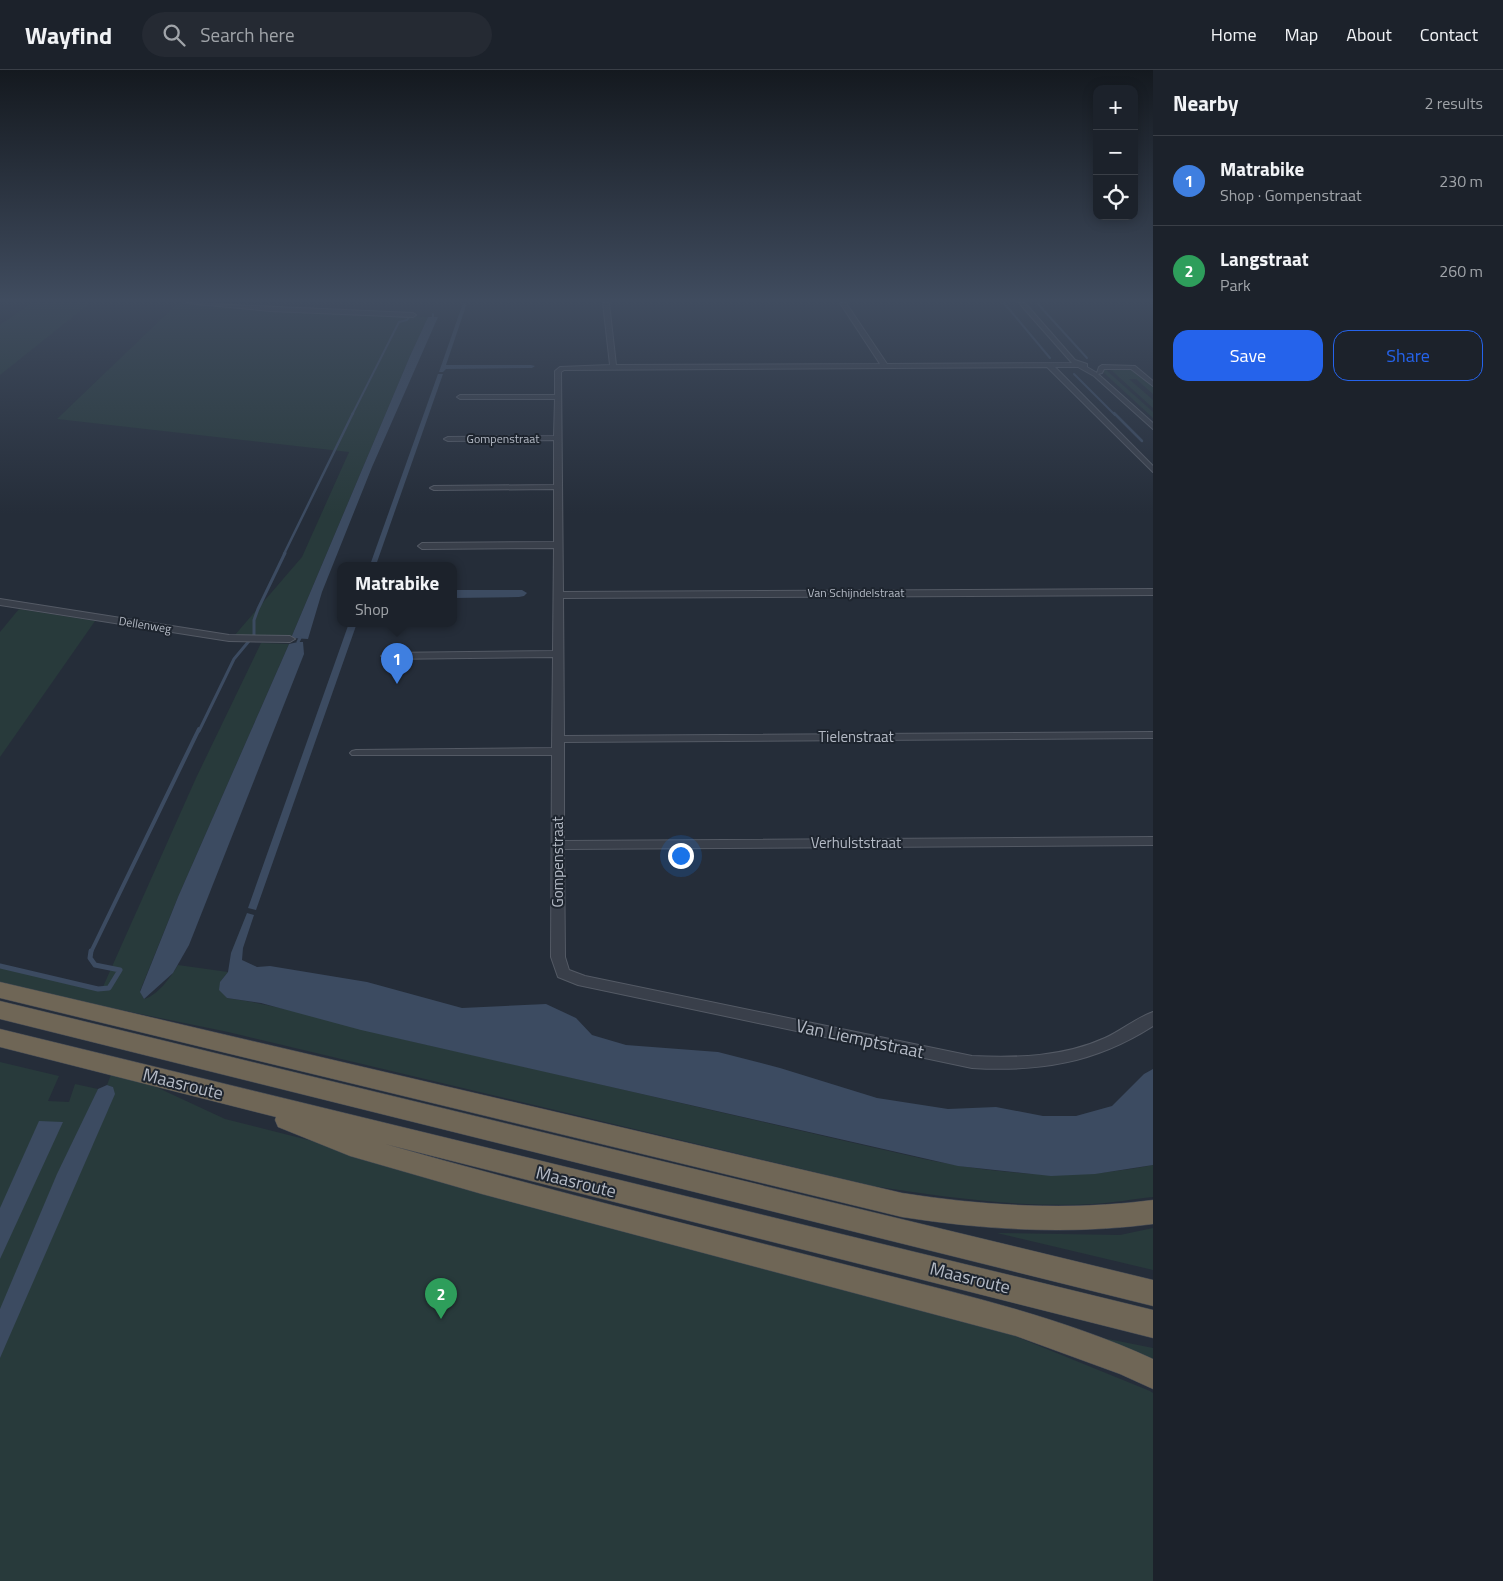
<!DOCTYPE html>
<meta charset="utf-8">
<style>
body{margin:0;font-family:"Titillium Web",sans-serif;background:#252a33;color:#f1f3f6}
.controls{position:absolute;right:15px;top:15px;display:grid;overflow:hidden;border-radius:10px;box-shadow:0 2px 12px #0003}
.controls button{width:45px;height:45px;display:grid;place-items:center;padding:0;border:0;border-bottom:1px solid #3a3f47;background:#1c222b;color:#f1f3f6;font:25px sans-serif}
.you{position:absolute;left:680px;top:785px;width:18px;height:18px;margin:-12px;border:4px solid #fff;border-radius:50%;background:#1a73e8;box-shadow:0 0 0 8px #1a73e833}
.badge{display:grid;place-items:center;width:32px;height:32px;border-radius:50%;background:#2563eb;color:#fff;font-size:16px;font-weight:700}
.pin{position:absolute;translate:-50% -41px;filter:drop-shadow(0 1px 2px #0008)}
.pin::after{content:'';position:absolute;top:26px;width:18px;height:15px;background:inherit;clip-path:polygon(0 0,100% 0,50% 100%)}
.popup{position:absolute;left:337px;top:492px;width:120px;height:65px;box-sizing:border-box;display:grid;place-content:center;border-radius:10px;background:#1c222b;filter:drop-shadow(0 1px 4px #0005);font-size:16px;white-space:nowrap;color:#a0a4a9}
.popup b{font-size:19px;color:#f1f3f6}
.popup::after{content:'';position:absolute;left:50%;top:100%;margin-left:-10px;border:10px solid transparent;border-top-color:#1c222b}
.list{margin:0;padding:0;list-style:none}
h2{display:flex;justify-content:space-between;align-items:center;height:65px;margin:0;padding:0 20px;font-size:21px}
h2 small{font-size:16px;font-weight:400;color:#a0a4a9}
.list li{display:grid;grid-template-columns:32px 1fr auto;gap:15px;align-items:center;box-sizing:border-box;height:90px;padding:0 20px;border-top:1px solid #3a3f47}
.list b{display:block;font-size:19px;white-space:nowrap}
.list p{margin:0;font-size:16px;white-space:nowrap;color:#a0a4a9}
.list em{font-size:16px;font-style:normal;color:#a0a4a9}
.actions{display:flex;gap:10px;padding:15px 20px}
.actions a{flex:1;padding:11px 0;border:1px solid #2563eb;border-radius:15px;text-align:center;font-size:18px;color:#2563eb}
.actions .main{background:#2563eb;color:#fff}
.icon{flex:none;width:28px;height:28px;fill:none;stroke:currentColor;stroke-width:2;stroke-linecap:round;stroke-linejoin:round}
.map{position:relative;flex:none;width:1153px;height:1511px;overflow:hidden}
header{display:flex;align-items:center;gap:30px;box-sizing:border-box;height:70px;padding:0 25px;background:#1c222b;border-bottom:1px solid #3a3f47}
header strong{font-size:24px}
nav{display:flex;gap:28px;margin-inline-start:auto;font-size:18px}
.search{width:350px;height:45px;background:#252a33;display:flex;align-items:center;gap:12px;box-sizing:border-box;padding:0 18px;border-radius:28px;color:#a0a4a9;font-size:19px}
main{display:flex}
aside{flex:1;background:#1c222b}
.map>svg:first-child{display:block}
.green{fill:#283a3b}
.water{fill:#3c4b61}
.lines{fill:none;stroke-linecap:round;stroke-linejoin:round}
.stream-far4{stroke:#3c4b61;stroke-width:2}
.stream-far3{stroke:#3c4b61;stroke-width:2.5}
.stream-far2{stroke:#3c4b61;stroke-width:3}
.stream-far1{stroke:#3c4b61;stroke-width:4}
.stream{stroke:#3c4b61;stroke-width:5}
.minor-casing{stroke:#545a65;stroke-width:2}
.highway-casing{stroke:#444a55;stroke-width:1}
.minor{fill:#393f4a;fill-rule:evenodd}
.highway{fill:#6f6656;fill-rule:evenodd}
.labels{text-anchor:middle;stroke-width:4;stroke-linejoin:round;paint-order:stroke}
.far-street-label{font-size:12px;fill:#b4bac5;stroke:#1e252f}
.street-label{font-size:15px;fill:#b4bac5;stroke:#1e252f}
.near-street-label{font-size:18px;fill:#b4bac5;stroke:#1e252f}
</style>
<header>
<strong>Wayfind</strong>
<div class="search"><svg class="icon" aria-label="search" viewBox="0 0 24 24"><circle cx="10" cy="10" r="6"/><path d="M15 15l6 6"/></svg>Search here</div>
<nav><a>Home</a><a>Map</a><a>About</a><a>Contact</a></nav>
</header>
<main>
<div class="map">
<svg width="1153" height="1511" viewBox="0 0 1153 1511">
<rect width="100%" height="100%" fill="#252d39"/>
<g class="green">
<path d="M32,233h58l-90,72v-50z"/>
<path d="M178,233l95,8 155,6 -18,39 -119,282 -57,-2 68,-79 47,-105 -292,-33z"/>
<path d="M1105,299l48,43v6l-52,-48z"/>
<path d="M1110,299h23l20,18v7l-17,-15h-7l24,21v8z"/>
<path d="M19,539l76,12 -95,136v-125z"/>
<path d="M261,573l28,1 -111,253 -38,94 4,8c13,-3 27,-22 34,-34l50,7 -8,10 7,16c65,9 128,30 192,45 168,37 336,78 505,116 79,16 149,22 229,6v32c-20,2 -40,6 -61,7 -73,4 -147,-7 -219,-18l-645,-154 -228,-47v-20l102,24 94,-211z"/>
<path d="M0,992l59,14 -11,25 21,1 6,-18 23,5 -6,14 21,-16 -6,-2 5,-13 29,8 84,39 103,26 638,174 49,17 135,55 3,2v188h-1153z"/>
<path d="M1153,1158v42l-156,-37 123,2z"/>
<path d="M1093,1266l60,12v12z"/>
</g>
<g class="water">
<path d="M463,233h4l-21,62h85l4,1 -3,2 -86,1 -3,3h-4z"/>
<path d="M428,247h10l-66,150 -50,125 -14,47 -17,-1 119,-282z"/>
<path d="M438,304h5l-67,191h-6z"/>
<path d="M453,520h69l5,3 -3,3 -5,1 -66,1z"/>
<path d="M349,553h8l-101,287 -8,-2z"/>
<path d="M298,572h5l1,12 -115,291 -16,28 -29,26 -4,-7 38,-95 111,-253z"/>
<path d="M247,843l7,2 -11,33 -1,12 15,7 13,-1 97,16 95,26 84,-4 30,14 16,17 34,10 92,7 62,16 97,30 71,11 48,-2 47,9h33l36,-10 32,-32 9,-5v96l-58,9 -44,2 -93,-10 -597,-136 -100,-27 -34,-5 -8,-8 1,-8 8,-10 3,-19z"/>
<path d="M107,1015l6,2 2,7 -115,264v-49l57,-135 41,-85z"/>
<path d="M39,1051l24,1 -63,137v-51z"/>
</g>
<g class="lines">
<g class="stream-far4">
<path d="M1004,233l46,55"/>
<path d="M1037,233l50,55"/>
<path d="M433,244v3"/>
<path d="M1074,304l41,41"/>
<path d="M352,345l47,-93 8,-2 2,-3 -16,-1"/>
</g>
<g class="stream-far3">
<path d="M1114,343l28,28"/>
<path d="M284,484l69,-141"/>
</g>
<g class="stream-far2">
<path d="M298,572l2,-4"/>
<path d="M199,661l35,-72 20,-24v-15l4,-11 27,-56"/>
</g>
<path class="stream-far1" d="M91,882l108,-223"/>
<path class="stream" d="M0,896l98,23 11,-1 11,-18 -25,-5 -5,-7 1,-7"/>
<g class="minor-casing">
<g id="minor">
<path d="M186,233l227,10 3,2 -3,2 -142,-6z"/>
<path d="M603,233h6l7,62 264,-1 -40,-61h6l41,61 185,-1 -53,-60h6l50,57 12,4v3l10,6 2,-6 3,-2 33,1 18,15v5l-22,-17h-27l-2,4 -4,1 55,49v6l-59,-53 -16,-9h-23l98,99v6l-106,-105 -483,3 -3,2 2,220 590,-3v6l-590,3 1,138 589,-4v6l-589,4v99l589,-4v8l-589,4 1,108 4,13 16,6 387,80c45,2 91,1 133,-18 16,-7 31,-20 48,-26v14c-58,37 -113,46 -181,42l-394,-83 -20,-8 -7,-20 1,-202h-200l-2,-2 2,-2 4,-1 196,-2 1,-91 -167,2 -5,-3 5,-3 167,-2 1,-103 -132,1 -4,-3 4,-3 132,-1v-53l-120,1 -4,-2 4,-2 120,-1v-45l-106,1 -4,-2 4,-2 106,-1 1,-37h-95l-3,-2 3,-2h95v-24l5,-4 50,-2z"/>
<path d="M0,529l229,36 61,1 5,3 -5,3 -61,-1 -229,-36z"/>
</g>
</g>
<g class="highway-casing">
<g id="highway">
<path d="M0,912l902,211c84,13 166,18 251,7v24c-85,11 -167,6 -251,-7l-902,-219z"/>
<path d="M0,931l1153,279v26l-1153,-287z"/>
<path d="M0,959l1153,281v28l-768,-194c152,43 305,81 458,120 104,27 212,50 310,95v30l-33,-15 -104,-38 -534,-142 -132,-38 -72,-29 -3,-7 1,-3 -276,-70z"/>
</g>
</g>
<use href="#minor" class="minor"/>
<use href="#highway" class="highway"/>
</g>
<linearGradient id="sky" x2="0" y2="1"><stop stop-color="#14191f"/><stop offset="0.52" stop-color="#404c5f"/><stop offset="1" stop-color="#404c5f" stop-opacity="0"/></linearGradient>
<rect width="1153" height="444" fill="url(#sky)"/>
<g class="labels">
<g class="far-street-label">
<text x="503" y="373">Gompenstraat</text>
<text x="856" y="527">Van Schijndelstraat</text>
<text transform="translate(145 555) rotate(9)" y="4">Dellenweg</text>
</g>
<g class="street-label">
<text x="856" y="672">Tielenstraat</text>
<text x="856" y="778">Verhulststraat</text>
<text transform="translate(558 792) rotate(-90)" y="5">Gompenstraat</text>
</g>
<g class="near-street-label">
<text transform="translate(860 969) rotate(12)" y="6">Van Liemptstraat</text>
<text transform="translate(183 1014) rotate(14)" y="6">Maasroute</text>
<text transform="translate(576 1112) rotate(14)" y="6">Maasroute</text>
<text transform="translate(970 1208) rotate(14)" y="6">Maasroute</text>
</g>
</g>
</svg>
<div class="controls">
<button>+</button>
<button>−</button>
<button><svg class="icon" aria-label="locate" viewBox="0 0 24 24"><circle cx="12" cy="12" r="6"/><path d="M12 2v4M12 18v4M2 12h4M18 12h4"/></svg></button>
</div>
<div class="you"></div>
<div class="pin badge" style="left:397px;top:614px;background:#3f7fe0">1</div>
<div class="popup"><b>Matrabike</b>Shop</div>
<div class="pin badge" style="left:441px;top:1249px;background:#2e9e5b">2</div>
</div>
<aside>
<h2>Nearby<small>2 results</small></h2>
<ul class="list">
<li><span class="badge" style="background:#3f7fe0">1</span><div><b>Matrabike</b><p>Shop · Gompenstraat</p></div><em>230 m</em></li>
<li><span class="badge" style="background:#2e9e5b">2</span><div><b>Langstraat</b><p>Park</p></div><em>260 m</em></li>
</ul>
<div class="actions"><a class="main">Save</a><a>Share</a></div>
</aside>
</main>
